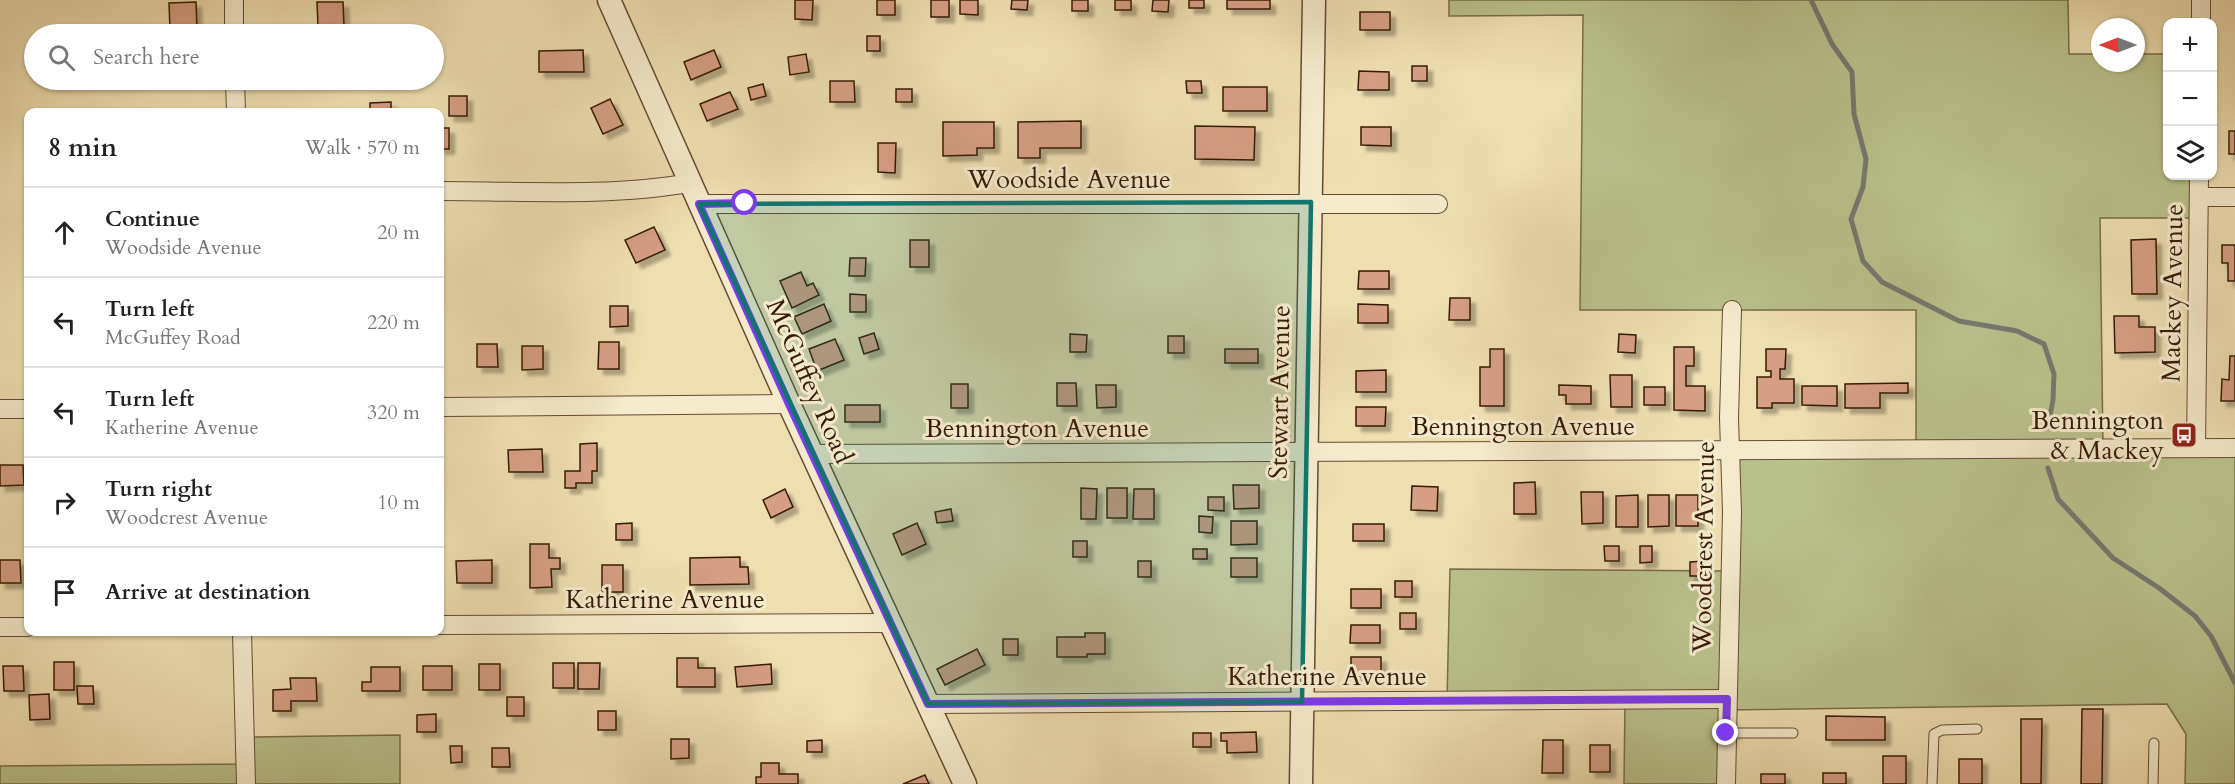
<!DOCTYPE html>
<meta charset="utf-8">
<style>
body{margin:0;font-family:Cardo,serif;background:#f6f6f6;color:#222}
.controls{position:absolute;right:18px;top:18px;display:grid;overflow:hidden;border-radius:12px;box-shadow:0 2px 4px #0004}
.controls button{width:54px;height:54px;display:grid;place-items:center;padding:0;border:0;border-bottom:2px solid #e0e0e0;background:#fff;color:#222;font:30px sans-serif}
.compass{position:absolute;left:2091px;top:18px;width:54px;height:54px;border-radius:50%;background:#fff;box-shadow:0 2px 4px #0004;rotate:270deg}
.stop{position:absolute;width:18px;height:18px;margin:-14px;border:4px solid #7c3aed;border-radius:50%;background:#fff}
.stop.end{background:#7c3aed;border-color:#fff;box-shadow:0 2px 6px #0008}
.list{margin:0;padding:0;list-style:none}
h2{display:flex;justify-content:space-between;align-items:center;height:78px;margin:0;padding:0 24px;font-size:26px}
h2 small{font-size:20px;font-weight:400;color:#767676}
.list li{display:grid;grid-template-columns:39px 1fr auto;gap:18px;align-items:center;box-sizing:border-box;height:90px;padding:0 24px;border-top:2px solid #e0e0e0}
.list b{display:block;font-size:22px;white-space:nowrap}
.list p{margin:0;font-size:20px;white-space:nowrap;color:#767676}
.list em{font-size:20px;font-style:normal;color:#767676}
.icon{flex:none;width:33px;height:33px;fill:none;stroke:currentColor;stroke-width:2;stroke-linecap:round;stroke-linejoin:round}
.map{position:relative;flex:none;width:2235px;height:784px;overflow:hidden}
.search{position:absolute;background:#fff;box-shadow:0 2px 4px #0004;left:24px;top:24px;width:420px;height:66px;display:flex;align-items:center;gap:15px;box-sizing:border-box;padding:0 21px;border-radius:33px;color:#767676;font-size:22px}
.panel{position:absolute;background:#fff;box-shadow:0 2px 4px #0004;left:24px;top:108px;width:420px;height:528px;border-radius:12px}
.map>svg:first-child{display:block}
.green{fill:#b9c18b;stroke:#786e48;stroke-width:1.5}
.lines{fill:none;stroke-linecap:round;stroke-linejoin:round}
.stream{stroke:#74796f;stroke-width:5}
.building{fill:#d69e83;stroke:#361a05;stroke-width:1.5;filter:url(#shadow)}
.service-casing{stroke:#644b30;stroke-width:11}
.minor-casing{stroke:#644b30;stroke-width:20}
.tertiary-casing{stroke:#644b30;stroke-width:25}
.service{stroke:#f4eacc;stroke-width:9}
.minor{stroke:#f4eacc;stroke-width:18}
.tertiary{stroke:#f4eacc;stroke-width:22}
.route{stroke:#7c3aed;stroke-width:8}
.marked{fill:#0f766e;fill-opacity:0.2;stroke:#0f766e;stroke-width:4.5;stroke-linejoin:round}
.labels{text-anchor:middle;stroke-width:6;stroke-linejoin:round;paint-order:stroke}
.street-label{font-size:26px;fill:#361a05;stroke:#f4eacc}
.poi-label{font-size:26px;fill:#361a05;stroke:#f4eacc;text-anchor:end}
</style>
<div class="map">
<svg width="2235" height="784" viewBox="0 0 2235 784">
<defs>
<filter id="shadow"><feDropShadow dx="5.5" dy="5.5" stdDeviation="1.5" flood-color="#0004"/></filter>
</defs>
<rect width="100%" height="100%" fill="#eedeb0"/>
<filter id="stains"><feTurbulence type="fractalNoise" baseFrequency=".00333" numOctaves="4"/><feColorMatrix values="0 0 0 0 .2 0 0 0 0 .09 0 0 0 0 .02 0 0 0 .5 -.17"/></filter>
<radialGradient id="worn" r=".72"><stop offset=".6" stop-color="#630" stop-opacity="0"/><stop offset="1" stop-color="#630" stop-opacity=".3"/></radialGradient>
<g class="green">
<path d="M1449,0h619l1,54h31v9h36v-9h31l1,122h31v42h-99l3,230h132v336h-50l1,-50 -19,-30 -440,6 -1,74h-102l1,-85 -178,2 3,-132 280,2 1,-121 185,-1v-139h-336l3,-295 -134,1z"/>
<path d="M400,735v49h-400v-18l245,-2v-27z"/>
</g>
<g class="lines">
<g class="stream">
<path d="M1811,0l21,44 20,28 2,42 12,45 -3,28 -12,32 12,42 19,21 77,39 58,10 27,13 10,30 -1,26 -5,27"/>
<path d="M2048,468l10,31 55,59 46,30 36,28 16,20 24,47"/>
</g>
</g>
<g class="building">
<path d="M795,0h18l-1,20 -17,-1z"/>
<rect x="877" y="0" width="18" height="15"/>
<rect x="931" y="0" width="18" height="17"/>
<path d="M960,0h18v15l-18,-1z"/>
<path d="M1012,0h16l-1,10 -16,-1z"/>
<rect x="1072" y="0" width="16" height="11"/>
<rect x="1115" y="0" width="16" height="10"/>
<path d="M1153,0h16l-1,12 -16,-1z"/>
<rect x="1189" y="0" width="15" height="8"/>
<rect x="1227" y="0" width="43" height="9"/>
<path d="M196,2l1,27h-27l-1,-26z"/>
<path d="M317,2h26l1,24h-26z"/>
<rect x="1360" y="12" width="30" height="18"/>
<rect x="867" y="36" width="13" height="15"/>
<path d="M583,50l1,22h-45v-21z"/>
<path d="M714,50l7,17 -30,13 -7,-18z"/>
<path d="M806,54l3,18 -19,3 -2,-18z"/>
<rect x="1412" y="66" width="15" height="15"/>
<path d="M1359,71l30,1v18h-31z"/>
<path d="M830,81h24l1,21h-25z"/>
<path d="M1186,81h15l1,12h-15z"/>
<path d="M763,84l3,12 -15,4 -3,-12z"/>
<rect x="1223" y="87" width="44" height="24"/>
<rect x="896" y="89" width="16" height="13"/>
<path d="M730,92l8,17 -31,12 -7,-17z"/>
<rect x="449" y="96" width="18" height="20"/>
<path d="M610,99l13,26 -20,9 -12,-26z"/>
<path d="M391,102v10h-21v-9z"/>
<path d="M1081,121v27h-41v10h-22v-36z"/>
<path d="M943,122h51v26h-17v7l-34,1z"/>
<path d="M1195,126l60,1 -1,33 -59,-1z"/>
<path d="M1361,127h30v19l-30,-1z"/>
<rect x="440" y="128" width="9" height="21"/>
<rect x="2229" y="131" width="6" height="23"/>
<path d="M878,143h18l-1,30 -17,-1z"/>
<path d="M654,227l11,23 -29,13 -11,-23z"/>
<path d="M2156,239l1,55h-25l-1,-54z"/>
<rect x="910" y="240" width="19" height="27"/>
<path d="M2222,245h13v36h-7v-18h-6z"/>
<path d="M850,258h16l-1,18h-16z"/>
<path d="M1359,271h30v18h-31z"/>
<path d="M801,272l6,14 6,-3 6,12 -27,13 -12,-27z"/>
<path d="M850,294l16,1v17h-16z"/>
<path d="M1450,298h20v22h-21z"/>
<path d="M824,304l7,17 -29,13 -8,-17z"/>
<path d="M1358,304l30,1v18h-30z"/>
<path d="M610,306h18v20l-18,1z"/>
<path d="M2114,316h25v11h16v25l-40,1z"/>
<path d="M874,333l5,16 -15,5 -5,-16z"/>
<path d="M1070,334l17,1 -1,17h-16z"/>
<path d="M1619,334l17,1 -1,18 -17,-1z"/>
<rect x="1168" y="336" width="16" height="17"/>
<path d="M835,339l9,21 -27,11 -8,-22z"/>
<path d="M599,342h20v27h-21z"/>
<path d="M477,344h20l1,23h-21z"/>
<path d="M522,346h21v23l-21,1z"/>
<path d="M1674,347h20v19h-8v20h19v25l-31,-1z"/>
<rect x="1225" y="349" width="33" height="14"/>
<path d="M1490,349h14v57h-24v-39h10z"/>
<path d="M1766,349h20l-1,20h-5v10h14v24h-22v5h-15v-31h14v-6h-5z"/>
<path d="M2230,356h5v45h-14l1,-22 7,1z"/>
<path d="M1386,370v22h-30v-21z"/>
<path d="M1610,375h22v32h-21z"/>
<path d="M1057,383h19l1,23h-20z"/>
<path d="M1908,383v10h-28v15h-35v-24z"/>
<rect x="951" y="384" width="17" height="24"/>
<path d="M1096,385h20v22l-19,1z"/>
<path d="M1559,385l32,1v18h-25v-9h-7z"/>
<path d="M1802,386h35v20l-35,-1z"/>
<rect x="1644" y="387" width="21" height="18"/>
<rect x="845" y="405" width="35" height="17"/>
<path d="M1356,407h30l-1,19h-29z"/>
<path d="M597,443v28h-5v12h-16v5h-11v-17h15v-27z"/>
<path d="M542,449l1,23h-34l-1,-22z"/>
<path d="M0,465h23l1,20 -24,1z"/>
<path d="M1535,482l1,32h-22v-31z"/>
<path d="M1233,485h26v23l-25,1z"/>
<path d="M1412,486l26,1 -1,24 -26,-1z"/>
<path d="M1081,488l16,1 -1,30h-15z"/>
<rect x="1107" y="488" width="20" height="30"/>
<path d="M785,489l8,18 -22,11 -8,-18z"/>
<path d="M1134,489h20v30h-21z"/>
<path d="M1581,492h22v31l-21,1z"/>
<path d="M1638,495v32h-22v-31z"/>
<path d="M1648,495h21v31l-21,1z"/>
<rect x="1676" y="495" width="22" height="31"/>
<path d="M1208,497h16v14l-16,-1z"/>
<path d="M951,509l2,12 -16,2 -2,-11z"/>
<path d="M1199,516l14,1 -1,16 -13,-1z"/>
<path d="M1231,521h26v23l-26,1z"/>
<path d="M632,523v17h-16v-16z"/>
<path d="M917,523l9,21 -24,11 -9,-21z"/>
<rect x="1353" y="524" width="31" height="17"/>
<rect x="1073" y="541" width="14" height="16"/>
<path d="M530,544h19v14h11v11h-9l1,18 -22,1z"/>
<path d="M1604,546h15v15h-14z"/>
<path d="M1640,546h12v16l-12,1z"/>
<rect x="1193" y="549" width="14" height="10"/>
<path d="M740,557v10h8l1,17 -59,1v-27z"/>
<rect x="1231" y="558" width="26" height="19"/>
<path d="M0,560h20l1,23h-21z"/>
<path d="M492,560v23h-35l-1,-22z"/>
<rect x="1138" y="561" width="13" height="16"/>
<path d="M1705,561v15h-15v-14z"/>
<rect x="602" y="565" width="21" height="27"/>
<rect x="1395" y="581" width="17" height="16"/>
<rect x="1351" y="589" width="30" height="19"/>
<rect x="1400" y="613" width="16" height="16"/>
<path d="M1351,625h29v18h-30z"/>
<path d="M1085,633h20v21h-18v3h-30v-20h28z"/>
<rect x="1003" y="639" width="15" height="16"/>
<path d="M977,649l8,16 -40,20 -8,-16z"/>
<rect x="1351" y="657" width="30" height="19"/>
<path d="M677,658h21v10h17v19h-38z"/>
<rect x="54" y="662" width="20" height="28"/>
<rect x="553" y="663" width="21" height="25"/>
<path d="M578,663h22l-1,26h-21z"/>
<rect x="479" y="664" width="21" height="26"/>
<path d="M771,664l1,20 -35,3 -2,-20z"/>
<path d="M3,666h20l1,25h-20z"/>
<rect x="423" y="666" width="29" height="24"/>
<path d="M371,667h29v24h-38v-9h9z"/>
<path d="M290,678h26l1,23h-26v10h-18v-21l18,-1z"/>
<path d="M77,686h16l1,18h-16z"/>
<path d="M49,694l1,25 -20,1 -1,-25z"/>
<rect x="507" y="697" width="17" height="19"/>
<path d="M2082,709h21l-1,75h-21z"/>
<rect x="598" y="711" width="18" height="19"/>
<path d="M436,714v18h-19v-17z"/>
<path d="M1826,716l59,1v23h-59z"/>
<path d="M2021,719h21l-1,65h-20z"/>
<path d="M1256,732l1,20 -30,1v-12h-6v-8z"/>
<rect x="1193" y="733" width="18" height="14"/>
<path d="M671,739h18v19l-18,1z"/>
<path d="M822,740v12h-15v-11z"/>
<path d="M1543,740h20v33h-21z"/>
<rect x="1590" y="745" width="20" height="27"/>
<path d="M450,746h12v16l-11,1z"/>
<path d="M492,748h17l1,19h-18z"/>
<rect x="1883" y="756" width="23" height="28"/>
<rect x="1959" y="759" width="23" height="25"/>
<path d="M761,763h18v11h19v10h-42v-7h5z"/>
<rect x="1823" y="773" width="23" height="11"/>
<rect x="1761" y="774" width="24" height="10"/>
<path d="M925,775l4,9h-26z"/>
</g>
<g class="lines">
<g class="service-casing">
<g id="service">
<path d="M1726,733h67"/>
<path d="M1932,784l2,-50 8,-4 35,-1"/>
<path d="M2153,784l1,-41"/>
</g>
</g>
<g class="minor-casing">
<g id="minor">
<path d="M234,0v34"/>
<path d="M2201,22v-22"/>
<path d="M235,80l1,32"/>
<path d="M440,191c81,0 169,6 249,-8"/>
<path d="M2199,197h36"/>
<path d="M699,204h739"/>
<path d="M440,407l349,-3"/>
<path d="M0,409h28"/>
<path d="M2196,448l3,-272"/>
<path d="M812,454l1423,-6"/>
<path d="M440,625l450,-2"/>
<path d="M0,627h28"/>
<path d="M242,632l4,152"/>
<path d="M928,704l799,-5"/>
<path d="M1726,784l6,-272 -3,-94 3,-108"/>
</g>
</g>
<g class="tertiary-casing">
<g id="tertiary">
<path d="M609,0l180,404 176,380"/>
<path d="M1301,784l13,-784"/>
</g>
</g>
<use href="#service" class="service"/>
<use href="#minor" class="minor"/>
<use href="#tertiary" class="tertiary"/>
</g>
<g class="lines">
<path class="route" d="M745,203l-46,1 90,200 139,300 799,-5 -1,34"/>
</g>
<path class="marked" d="M1311,202l-9,500 -374,2 -229,-500z"/>
<defs>
<g id="bus-square" transform="scale(1.35)"><rect x="-9" y="-9" width="18" height="18" rx="4" fill="#8f2418" stroke="#f4eacc"/><path d="M-5-6H5V4H4V6H2V4H-2V6H-4V4H-5ZM-3.5-4V0h7V-4ZM-3.5 1.2v1.5H-2V1.2ZM2 1.2v1.5H3.5V1.2Z" fill="#fff"/></g>
</defs>
<g fill-rule="evenodd">
<use href="#bus-square" x="2184" y="435"/>
</g>
<g class="labels">
<g class="street-label">
<text x="1069" y="188">Woodside Avenue</text>
<text transform="translate(2172 293) rotate(-89)" y="9">Mackey Avenue</text>
<text transform="translate(810 381) rotate(66)" y="9">McGuffey Road</text>
<text transform="translate(1279 392) rotate(-89)" y="9">Stewart Avenue</text>
<text x="1523" y="435">Bennington Avenue</text>
<text x="1037" y="437">Bennington Avenue</text>
<text transform="translate(1703 547) rotate(-89)" y="9">Woodcrest Avenue</text>
<text x="665" y="608">Katherine Avenue</text>
<text x="1327" y="685">Katherine Avenue</text>
</g>
<g class="poi-label">
<text x="2164" y="429">Bennington<tspan x="2164" dy="30">&amp; Mackey</tspan></text>
</g>
</g>
<rect width="100%" height="100%" filter="url(#stains)"/>
<rect width="100%" height="100%" fill="url(#worn)"/>
</svg>
<div class="controls">
<button>+</button>
<button>−</button>
<button><svg class="icon" aria-label="layers" viewBox="0 0 24 24"><path d="M12 4l9 5-9 5-9-5zM3 14l9 5 9-5"/></svg></button>
</div>
<svg class="compass" viewBox="-18 -18 36 36"><path d="M0-13l5 13h-10z" fill="#e53935"/><path d="M0 13l5-13h-10z" fill="#767676"/></svg>
<div class="stop" style="left:745px;top:203px"></div>
<div class="stop end" style="left:1726px;top:733px"></div>
<div class="search"><svg class="icon" aria-label="search" viewBox="0 0 24 24"><circle cx="10" cy="10" r="6"/><path d="M15 15l6 6"/></svg>Search here</div>
<section class="panel">
<h2>8 min<small>Walk · 570 m</small></h2>
<ul class="list">
<li><svg class="icon" aria-label="ahead" viewBox="0 0 24 24"><path d="M12 20V5M6 11l6-6 6 6"/></svg><div><b>Continue</b><p>Woodside Avenue</p></div><em>20 m</em></li>
<li><svg class="icon" aria-label="left" viewBox="0 0 24 24"><path d="M17 20v-9H6M10 6l-5 5 5 5"/></svg><div><b>Turn left</b><p>McGuffey Road</p></div><em>220 m</em></li>
<li><svg class="icon" aria-label="left" viewBox="0 0 24 24"><path d="M17 20v-9H6M10 6l-5 5 5 5"/></svg><div><b>Turn left</b><p>Katherine Avenue</p></div><em>320 m</em></li>
<li><svg class="icon" aria-label="right" viewBox="0 0 24 24"><path d="M7 20v-9h11M14 6l5 5-5 5"/></svg><div><b>Turn right</b><p>Woodcrest Avenue</p></div><em>10 m</em></li>
<li><svg class="icon" aria-label="arrive" viewBox="0 0 24 24"><path d="M6 21V4h12l-3 4 3 4H6"/></svg><div><b>Arrive at destination</b></div></li>
</ul>
</section>
</div>
